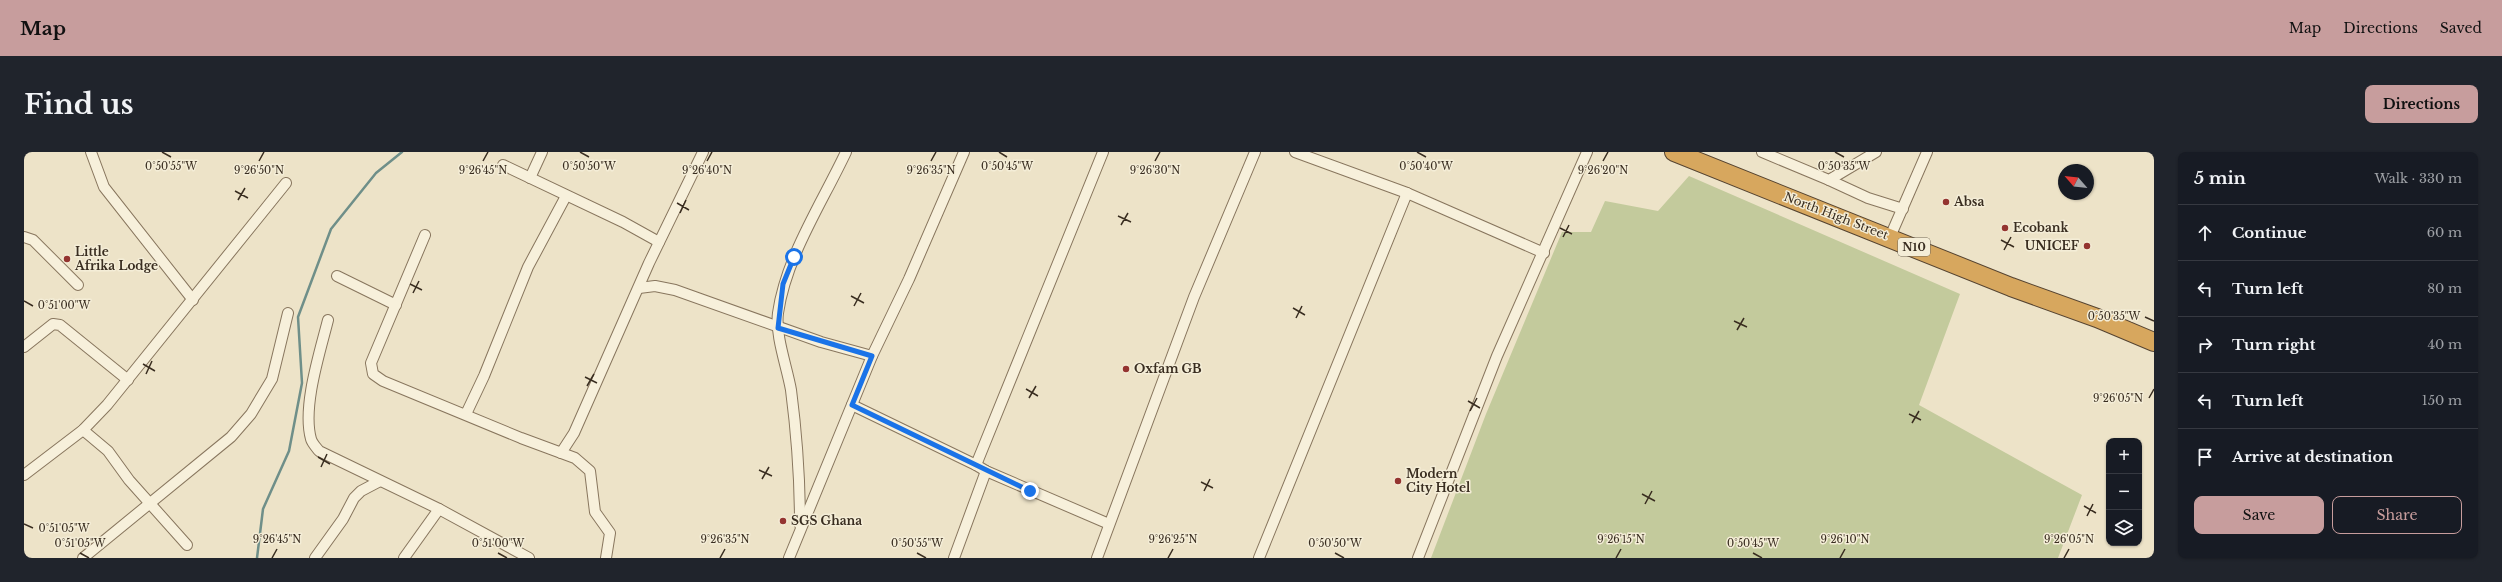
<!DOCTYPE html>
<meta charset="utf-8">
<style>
body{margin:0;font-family:"Libre Baskerville",serif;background:#20242c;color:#f1f3f6}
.controls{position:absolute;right:12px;bottom:12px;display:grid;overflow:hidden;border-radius:8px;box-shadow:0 1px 3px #0004}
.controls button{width:36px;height:36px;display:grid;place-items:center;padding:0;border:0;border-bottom:1px solid #363941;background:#171b24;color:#f1f3f6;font:20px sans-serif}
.compass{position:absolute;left:2034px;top:12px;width:36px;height:36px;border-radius:50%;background:#171b24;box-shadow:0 1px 3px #0004;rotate:298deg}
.stop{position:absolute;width:12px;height:12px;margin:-9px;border:3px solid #1a73e8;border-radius:50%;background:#fff}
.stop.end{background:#1a73e8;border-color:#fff;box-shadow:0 1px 4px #0008}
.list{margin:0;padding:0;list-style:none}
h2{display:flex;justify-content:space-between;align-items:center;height:52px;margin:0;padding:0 16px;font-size:17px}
h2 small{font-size:13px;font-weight:400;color:#9ea1a6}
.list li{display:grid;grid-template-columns:26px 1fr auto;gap:12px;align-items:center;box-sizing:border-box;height:56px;padding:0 16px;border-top:1px solid #363941}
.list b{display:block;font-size:15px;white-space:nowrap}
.list em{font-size:13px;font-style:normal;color:#9ea1a6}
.actions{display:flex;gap:8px;padding:12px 16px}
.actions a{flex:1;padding:9px 0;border:1px solid #c79d9d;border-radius:8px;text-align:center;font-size:14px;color:#c79d9d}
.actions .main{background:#c79d9d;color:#111}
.icon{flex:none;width:22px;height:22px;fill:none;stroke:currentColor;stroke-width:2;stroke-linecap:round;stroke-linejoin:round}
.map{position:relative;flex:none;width:2130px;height:406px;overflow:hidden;border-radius:8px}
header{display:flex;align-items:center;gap:24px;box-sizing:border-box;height:56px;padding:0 20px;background:#c79d9d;color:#111}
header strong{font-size:19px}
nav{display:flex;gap:22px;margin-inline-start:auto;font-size:14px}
.intro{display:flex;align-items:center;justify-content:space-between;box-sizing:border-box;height:96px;padding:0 24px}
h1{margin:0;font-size:28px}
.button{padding:10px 18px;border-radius:8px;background:#c79d9d;color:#111;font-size:14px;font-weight:700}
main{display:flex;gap:24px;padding:0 24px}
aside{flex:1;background:#171b24;border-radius:8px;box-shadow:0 1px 3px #0004}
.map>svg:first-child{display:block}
.green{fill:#c3ca9c}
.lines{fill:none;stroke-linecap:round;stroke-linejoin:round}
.stream{stroke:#6f8f89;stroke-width:2.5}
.street-casing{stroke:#88765e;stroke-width:12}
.highway-casing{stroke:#564431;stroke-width:20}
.street{stroke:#f7f0db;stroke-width:10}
.highway{stroke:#d7a75e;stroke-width:18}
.route{stroke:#1a73e8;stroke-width:5}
.ticks{fill:none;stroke:#392d20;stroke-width:1.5}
.poi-dot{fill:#943430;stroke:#f4edd7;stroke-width:1.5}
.labels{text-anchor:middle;stroke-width:3;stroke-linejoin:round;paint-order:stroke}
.shield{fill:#f4edd7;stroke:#716757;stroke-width:1}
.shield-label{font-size:11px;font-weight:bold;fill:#392d20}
.poi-label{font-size:12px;font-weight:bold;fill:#392d20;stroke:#f4edd7;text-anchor:start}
.street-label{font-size:12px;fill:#392d20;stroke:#f4edd7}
.ticks-label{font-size:10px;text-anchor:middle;fill:#392d20;stroke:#f4edd7;stroke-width:3;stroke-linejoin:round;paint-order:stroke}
</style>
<header>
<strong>Map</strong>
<nav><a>Map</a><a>Directions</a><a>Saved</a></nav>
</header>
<div class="intro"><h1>Find us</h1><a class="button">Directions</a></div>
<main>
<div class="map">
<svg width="2130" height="406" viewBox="0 0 2130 406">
<rect width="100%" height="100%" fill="#ede3c8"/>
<path class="green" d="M1665,24l271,118 -41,111 163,90 -24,63h-627l55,-144 76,-182h29l14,-31 53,10z"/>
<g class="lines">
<path class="stream" d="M233,406l6,-49 26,-58 13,-68 -4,-66 33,-88 45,-56 26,-21"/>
<g class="street-casing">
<g id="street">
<path d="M67,0l13,35 89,113"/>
<path d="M1271,0l112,41 137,60"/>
<path d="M1738,0l67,28 47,-28"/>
<path d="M479,13l120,57 36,20"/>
<path d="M506,26l12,-26"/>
<path d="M1805,28l39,18 35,11"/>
<path d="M401,83l-54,128 2,11 10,7 138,57 54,20 15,13 5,41 15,21 -4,25"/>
<path d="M0,85l9,3 45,45"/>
<path d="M1866,85l37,-85"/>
<path d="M313,124l59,29"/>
<path d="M615,136l16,-2 20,4 146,52 51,14"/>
<path d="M304,168c-8,32 -26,87 -17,119 1,4 5,8 8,12l120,58 90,49"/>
<path d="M0,195l29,-23 7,1 68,55"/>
<path d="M828,253l124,60 10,6 123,53"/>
<path d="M442,262l18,-38 44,-109 38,-71"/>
<path d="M59,278l25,21 21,29 58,65"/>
<path d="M537,301l13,-20 75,-170 54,-111"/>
<path d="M952,313l127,-313"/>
<path d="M0,323l59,-45 24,-25 179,-222"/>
<path d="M776,373c0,-46 -3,-89 -9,-135 -4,-23 -16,-55 -13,-77 8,-56 44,-110 68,-161"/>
<path d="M59,406l148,-121 20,-23 21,-35 16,-66"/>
<path d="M291,406l28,-39 11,-21 7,-7 19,-10"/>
<path d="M380,406l35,-49"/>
<path d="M765,406l83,-202 37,-77 55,-127"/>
<path d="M930,406l32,-87"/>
<path d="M1073,406l97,-261 61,-145"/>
<path d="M1235,406l148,-365"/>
<path d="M1394,406l79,-202 90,-204"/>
</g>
</g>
<g class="highway-casing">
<path id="highway" d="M1650,0l337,135 86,31 57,24"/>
</g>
<use href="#street" class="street"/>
<use href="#highway" class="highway"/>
</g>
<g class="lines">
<path class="route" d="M770,105l-11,27 -5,44 94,28 -20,49 178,86"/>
</g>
<path class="ticks" d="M138,0l9,5M556,0l9,5M975,0l8,5M1393,0l9,5M1811,0l9,5M235,9l5,-9M459,9l5,-9M683,9l5,-9M907,9l5,-9M1131,9l5,-9M1579,9l5,-9M211,39l13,7M214,48l7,-12M653,51l12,7M656,61l6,-13M1094,64l13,6M1097,73l7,-12M1536,76l12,6M1539,85l6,-12M1977,88l13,7M1980,98l7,-13M386,132l12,6M389,141l6,-12M827,144l13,7M0,149l9,5M830,154l7,-13M1269,156l12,7M2121,165l9,4M1272,166l6,-12M1710,169l13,6M1713,178l7,-12M119,212l12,7M122,222l6,-13M561,225l12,6M563,234l7,-12M1002,237l12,7M1005,246l7,-12M2125,246l5,-9M1444,249l12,7M1446,259l7,-13M1885,262l12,6M1888,271l7,-12M294,305l12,7M297,315l6,-13M735,318l13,6M738,327l7,-12M1177,330l12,6M1180,339l6,-12M1618,342l13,7M1621,352l7,-13M2060,354l12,7M2063,364l6,-12M0,372l9,4M56,401l9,5M474,401l9,5M893,401l9,5M1311,401l9,5M1729,401l9,5M248,406l5,-9M696,406l5,-9M1144,406l5,-9M1592,406l5,-9M1816,406l5,-9M2040,406l5,-9"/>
<g class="poi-dot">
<circle cx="1922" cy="50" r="4"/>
<circle cx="1981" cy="76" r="4"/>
<circle cx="2063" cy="94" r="4"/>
<circle cx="43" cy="107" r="4"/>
<circle cx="1102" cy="217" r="4"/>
<circle cx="1374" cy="329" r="4"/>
<circle cx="759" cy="369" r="4"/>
</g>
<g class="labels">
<rect class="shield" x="1874" y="86" width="32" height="18" rx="3"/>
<g class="shield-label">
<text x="1890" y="99">N10</text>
</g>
<g class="poi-label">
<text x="1930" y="54">Absa</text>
<text x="1989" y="80">Ecobank</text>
<text x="2055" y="98" text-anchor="end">UNICEF</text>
<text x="51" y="104">Little<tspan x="51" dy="14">Afrika Lodge</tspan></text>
<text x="1110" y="221">Oxfam GB</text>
<text x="1382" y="326">Modern<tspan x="1382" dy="14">City Hotel</tspan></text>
<text x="767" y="373">SGS Ghana</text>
</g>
<g class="street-label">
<text transform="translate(1812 64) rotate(21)" y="4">North High Street</text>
</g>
</g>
<g class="ticks-label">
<text x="147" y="18">0°50'55"W</text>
<text x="565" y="18">0°50'50"W</text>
<text x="983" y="18">0°50'45"W</text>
<text x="1402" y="18">0°50'40"W</text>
<text x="1820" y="18">0°50'35"W</text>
<text x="235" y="22">9°26'50"N</text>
<text x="459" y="22">9°26'45"N</text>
<text x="683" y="22">9°26'40"N</text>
<text x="907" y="22">9°26'35"N</text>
<text x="1131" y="22">9°26'30"N</text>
<text x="1579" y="22">9°26'20"N</text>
<text x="40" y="157">0°51'00"W</text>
<text x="2090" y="168">0°50'35"W</text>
<text x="2094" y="250">9°26'05"N</text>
<text x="40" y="380">0°51'05"W</text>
<text x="253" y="391">9°26'45"N</text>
<text x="701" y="391">9°26'35"N</text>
<text x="1149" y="391">9°26'25"N</text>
<text x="1597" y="391">9°26'15"N</text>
<text x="1821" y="391">9°26'10"N</text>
<text x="2045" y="391">9°26'05"N</text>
<text x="56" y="395">0°51'05"W</text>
<text x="474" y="395">0°51'00"W</text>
<text x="893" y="395">0°50'55"W</text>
<text x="1311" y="395">0°50'50"W</text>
<text x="1729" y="395">0°50'45"W</text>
</g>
</svg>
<div class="controls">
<button>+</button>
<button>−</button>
<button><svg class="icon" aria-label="layers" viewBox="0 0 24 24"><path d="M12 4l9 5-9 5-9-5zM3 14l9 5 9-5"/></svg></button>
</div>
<svg class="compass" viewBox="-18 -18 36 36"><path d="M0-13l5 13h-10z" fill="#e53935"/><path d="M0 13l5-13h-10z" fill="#9ea1a6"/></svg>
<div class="stop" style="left:770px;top:105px"></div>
<div class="stop end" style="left:1006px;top:339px"></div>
</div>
<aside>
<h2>5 min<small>Walk · 330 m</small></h2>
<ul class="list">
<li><svg class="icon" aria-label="ahead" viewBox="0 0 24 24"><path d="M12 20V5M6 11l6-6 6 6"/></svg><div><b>Continue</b></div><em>60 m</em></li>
<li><svg class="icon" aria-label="left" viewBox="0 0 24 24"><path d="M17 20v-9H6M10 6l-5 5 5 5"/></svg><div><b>Turn left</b></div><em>80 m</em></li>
<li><svg class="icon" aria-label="right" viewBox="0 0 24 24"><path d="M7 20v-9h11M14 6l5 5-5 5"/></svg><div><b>Turn right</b></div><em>40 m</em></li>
<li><svg class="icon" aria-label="left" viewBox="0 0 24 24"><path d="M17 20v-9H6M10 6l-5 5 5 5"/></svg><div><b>Turn left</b></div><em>150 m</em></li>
<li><svg class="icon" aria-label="arrive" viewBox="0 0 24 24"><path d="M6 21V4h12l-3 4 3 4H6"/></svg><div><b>Arrive at destination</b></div></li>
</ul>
<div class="actions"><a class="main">Save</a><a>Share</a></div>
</aside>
</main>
